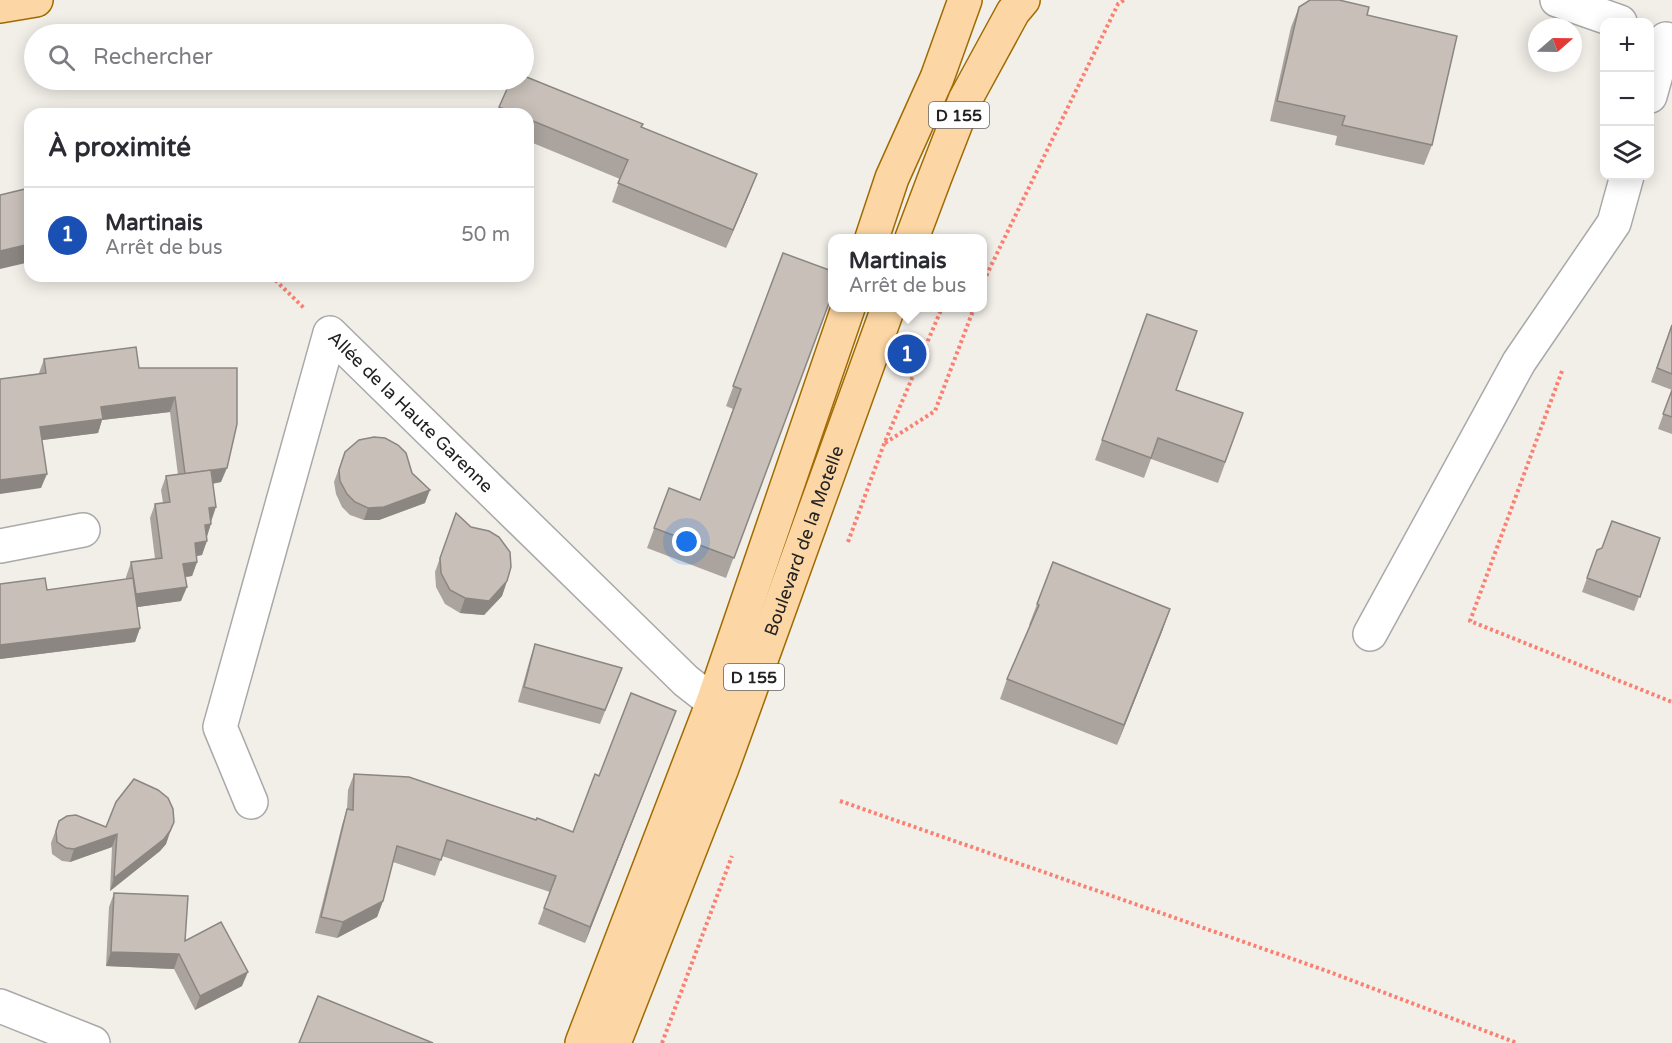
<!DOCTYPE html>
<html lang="fr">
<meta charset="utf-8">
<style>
body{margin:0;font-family:"Varela Round",sans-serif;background:#f7f7f7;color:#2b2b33}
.controls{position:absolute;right:18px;top:18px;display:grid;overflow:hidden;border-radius:12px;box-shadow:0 3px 15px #0003}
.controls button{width:54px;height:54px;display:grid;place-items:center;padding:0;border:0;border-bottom:2px solid #e1e1e2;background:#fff;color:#2b2b33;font:30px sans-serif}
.compass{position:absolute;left:1528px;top:18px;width:54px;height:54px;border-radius:50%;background:#fff;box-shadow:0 3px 15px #0003;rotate:70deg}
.you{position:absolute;left:687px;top:542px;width:21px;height:21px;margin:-15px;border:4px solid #fff;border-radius:50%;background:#1a73e8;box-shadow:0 0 0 9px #1a73e833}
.badge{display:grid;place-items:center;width:39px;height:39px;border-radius:50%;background:#d40000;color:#fff;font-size:20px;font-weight:700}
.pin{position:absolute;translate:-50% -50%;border:3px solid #fff;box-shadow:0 2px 6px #0006}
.popup{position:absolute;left:828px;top:234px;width:159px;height:78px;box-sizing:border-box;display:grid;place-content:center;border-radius:12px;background:#fff;filter:drop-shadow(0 2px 4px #0005);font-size:20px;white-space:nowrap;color:#7c7c81}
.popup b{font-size:22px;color:#2b2b33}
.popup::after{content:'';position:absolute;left:50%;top:100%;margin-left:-12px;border:12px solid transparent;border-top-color:#fff}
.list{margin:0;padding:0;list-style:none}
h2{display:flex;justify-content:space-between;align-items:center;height:78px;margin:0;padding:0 24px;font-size:26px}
h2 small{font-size:20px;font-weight:400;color:#7c7c81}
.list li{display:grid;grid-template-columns:39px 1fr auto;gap:18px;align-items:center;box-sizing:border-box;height:96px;padding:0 24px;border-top:2px solid #e1e1e2}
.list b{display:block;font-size:22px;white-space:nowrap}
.list p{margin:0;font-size:20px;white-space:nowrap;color:#7c7c81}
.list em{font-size:20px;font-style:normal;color:#7c7c81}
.icon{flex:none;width:33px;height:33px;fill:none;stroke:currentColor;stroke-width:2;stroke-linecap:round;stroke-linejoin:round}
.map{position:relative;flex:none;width:1672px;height:1043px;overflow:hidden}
.search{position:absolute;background:#fff;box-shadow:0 3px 15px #0003;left:24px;top:24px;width:510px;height:66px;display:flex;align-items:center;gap:15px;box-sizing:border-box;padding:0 21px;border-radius:33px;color:#7c7c81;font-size:22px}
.panel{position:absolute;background:#fff;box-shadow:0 3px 15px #0003;left:24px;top:108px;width:510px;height:174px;border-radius:18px}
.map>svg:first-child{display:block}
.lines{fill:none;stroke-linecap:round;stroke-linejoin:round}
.street-casing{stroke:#a9a9a9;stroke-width:36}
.primary-casing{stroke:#a06b00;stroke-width:36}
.path{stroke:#fa8072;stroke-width:4;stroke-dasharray:3 3;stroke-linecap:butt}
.street{stroke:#fff;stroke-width:33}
.primary{stroke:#fcd6a4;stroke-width:33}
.wall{fill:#aba49e}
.shaded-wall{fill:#8b8681}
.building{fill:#c7bfb8;stroke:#8b8681;stroke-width:1.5}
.labels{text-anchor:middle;stroke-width:4.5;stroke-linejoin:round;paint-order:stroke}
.shield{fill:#fff;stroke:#646464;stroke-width:1.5}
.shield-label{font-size:16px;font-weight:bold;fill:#222}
.street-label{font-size:18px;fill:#222;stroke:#fff}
</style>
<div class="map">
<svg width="1672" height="1043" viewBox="0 0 1672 1043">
<rect width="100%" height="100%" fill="#f2efe9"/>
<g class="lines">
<g class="street-casing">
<g id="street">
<path d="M1557,0l63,22"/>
<path d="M1650,96l16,-57"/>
<path d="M0,546l83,-16"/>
<path d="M1370,634l149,-272 95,-139 13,-47"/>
<path id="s1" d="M251,802l-31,-75 110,-394 356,348 27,21 13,23"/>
<path d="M0,1006l93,37"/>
</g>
</g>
<g class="primary-casing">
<g id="primary">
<path d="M0,6l36,-6"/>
<path d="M872,238l20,-60 45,-100 28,-78"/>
<path d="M912,238l23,-61 30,-77 48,-88 10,-12"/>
<path d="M582,1043l131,-341 135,-394"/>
<path id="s2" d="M614,1043l108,-275 166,-460"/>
</g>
</g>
<g class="path">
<path d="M271,276l33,32"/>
<path d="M982,287l6,-15 130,-268 6,-4"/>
<path d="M1562,371l-92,250 202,81"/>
<path d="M885,443l50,-32 39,-103"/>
<path d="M848,542l36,-98 57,-134 4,-2"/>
<path d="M840,801l487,170 190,72"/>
<path d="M662,1043l70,-187"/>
</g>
<use href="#street" class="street"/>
<use href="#primary" class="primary"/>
</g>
<g class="wall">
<path d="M1299,7l68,8 65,130 -8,20 -89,-20 2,-9 -67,-15 21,-94z"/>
<path d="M511,80l131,47 108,65 -24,56 -114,-46 8,-23 -92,-38v-27h-31z"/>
<path d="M783,253l49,42 -106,283 -79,-30 22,-60 31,12 33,-91 -7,-3z"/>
<path d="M1147,314l29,76 67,23 -25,70 -67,-24 -7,19 -49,-18z"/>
<path d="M1672,324v110l-14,-5 14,-39 -21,-8z"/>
<path d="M44,359l95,9h98l-16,114 -8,2 -2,38 -9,33 -5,1v6l-5,14 -7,1 -4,24 -44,6 3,21 -5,14 -135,17v-75l47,6 79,-11v-2l5,-15 24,-3 -5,-41 5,-14 8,-1 -2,-13 5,-14 12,-1 -8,-63 -68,8 -4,13 -56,7 -1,48 -2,-115z"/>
<path d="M345,452l67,21 13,30 -46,17h-15l-14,-5 -8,-8 -6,-13 -2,-12z"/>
<path d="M456,513l51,68 -5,15 -18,19 -24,-2 -15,-9 -9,-17 -1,-15z"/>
<path d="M1660,538l-26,73 -52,-19 15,-42z"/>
<path d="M1037,604l126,25 -46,116 -117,-46 7,-20 23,-54h-1z"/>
<path d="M535,644l87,24 -22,56 -82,-22 12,-43z"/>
<path d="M670,726l-85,217 -47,-19 12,-32 -108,-36 -7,20 -42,-14 -10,39 -6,16 -40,21 -22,-5 27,-108 5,-16 1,-19 6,-16 182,46 37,12 26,-56z"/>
<path d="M59,821l47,6 68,-5 -8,22 -6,7 -50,40 2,-44 -42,15 -8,-1 -10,-7 -1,-11z"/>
<path d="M114,893l71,48 57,45 -47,24 -21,-41 -68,-3 3,-59z"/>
</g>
<g class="shaded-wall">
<path d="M757,174l-7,18 -24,56 7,-18z"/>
<path d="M30,244v18l-30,7v-18z"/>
<path d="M175,397l-5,15 -68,8 -4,13 -63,8 5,-14 61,-20z"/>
<path d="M227,468l-6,14 -41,6 5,-14z"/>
<path d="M47,474l-6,14 -41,6v-14z"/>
<path d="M430,490l-5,13 -46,17h-15l4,-12z"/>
<path d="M216,507l-5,15 -2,-14z"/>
<path d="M211,524l-5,15 -1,-14z"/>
<path d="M207,541l-5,14 -12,2 5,-14z"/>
<path d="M197,562l-5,14 -14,2 5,-14z"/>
<path d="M507,581l-5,15 -18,19 -24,-2 5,-15z"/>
<path d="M187,587l-6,14 -50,7 5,-14z"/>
<path d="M1170,609l-7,20 -46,116 7,-20z"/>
<path d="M140,628l-5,14 -135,17v-14z"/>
<path d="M676,711l-6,15 -85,217 5,-16z"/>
<path d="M170,831l-4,13 -6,7 -50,40 4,-13z"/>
<path d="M117,834l-5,13 -42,15 4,-13z"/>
<path d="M383,901l-6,16 -40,21 6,-16z"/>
<path d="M111,952l68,2 -5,15 -68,-3z"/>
<path d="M248,972l-6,14 -47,24 5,-14z"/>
</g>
<g class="building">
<path d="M1310,0h29l30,7 -2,8 90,21 -25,109 -90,-20 3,-9 -68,-15 22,-94z"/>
<path d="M524,76l119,48 -2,3 116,47 -24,56 -115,-47 10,-23 -100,-41v-5h-13l-16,-7 12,-27h13z"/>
<path d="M30,186v58l-30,7v-56l29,-7z"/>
<path d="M783,253l49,18v24l-98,263 -80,-30 15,-40 31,12 41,-111 -8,-3z"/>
<path d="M1147,314l50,17 -21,59 67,23 -18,49 -67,-24 -7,20 -49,-18z"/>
<path d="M1672,325v49l-15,-6z"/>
<path d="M136,347l3,21h98v56l-10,44 -42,6 -10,-77 -74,10 2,12 -63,8 7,47 -47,6v-101l46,-6 -2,-14z"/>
<path d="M1672,390v27l-9,-3z"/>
<path d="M374,437l11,1 13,7 8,8 6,20 18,17 -46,17 -16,1 -13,-6 -8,-8 -7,-13 -1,-11 6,-18 14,-12z"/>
<path d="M211,470l5,37 -7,1 2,16 -6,1 2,16 -12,2 2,19 -14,2 4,23 -51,7 -5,-32 31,-4 -7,-54 15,-2 -4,-26z"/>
<path d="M456,513l15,14 18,4 10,6 11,15 1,15 -4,14 -18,20 -24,-3 -15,-8 -9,-17 -1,-15z"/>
<path d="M1612,521l48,17 -20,59 -53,-19 10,-28 5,-2z"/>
<path d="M1053,562l117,47 -46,116 -117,-46 32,-74 -2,-1z"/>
<path d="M45,578l2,12 86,-12 7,50 -140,17v-61z"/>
<path d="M535,644l87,24 -17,42 -81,-23z"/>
<path d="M631,693l45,18 -86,216 -46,-19 12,-32 -109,-36 -6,20 -44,-14 -14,55 -40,21 -22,-5 26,-108 6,1 1,-36 55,3 127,43 1,-2 36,14 22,-58 4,2z"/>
<path d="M134,779l24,11 10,8 5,11 1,13 -4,9 -6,8 -50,39 3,-44 -43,15 -8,-1 -9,-6 -1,-11 3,-10 8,-5 9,-1 30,12 10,-25z"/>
<path d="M114,893l74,3 -3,45 36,-19 27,50 -48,24 -21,-42 -68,-2z"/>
<path d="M318,996l115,47h-134z"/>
</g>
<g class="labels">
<g class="shield">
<rect x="929" y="102" width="60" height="26" rx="4.5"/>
<rect x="724" y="664" width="60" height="26" rx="4.5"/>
</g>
<g class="shield-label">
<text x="959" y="121">D 155</text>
<text x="754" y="683">D 155</text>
</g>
<g class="street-label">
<text dy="6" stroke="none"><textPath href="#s1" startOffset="603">Allée de la Haute Garenne</textPath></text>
<text dy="6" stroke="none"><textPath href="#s2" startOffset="537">Boulevard de la Motelle</textPath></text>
</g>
</g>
</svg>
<div class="controls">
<button>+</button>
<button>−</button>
<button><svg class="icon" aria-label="layers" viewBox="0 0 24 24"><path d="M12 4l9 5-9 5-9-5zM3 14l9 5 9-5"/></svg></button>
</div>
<svg class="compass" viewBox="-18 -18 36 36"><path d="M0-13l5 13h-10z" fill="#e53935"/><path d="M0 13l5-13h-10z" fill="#7c7c81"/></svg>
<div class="you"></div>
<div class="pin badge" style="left:907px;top:354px;background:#1a4fb4">1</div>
<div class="popup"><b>Martinais</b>Arrêt de bus</div>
<div class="search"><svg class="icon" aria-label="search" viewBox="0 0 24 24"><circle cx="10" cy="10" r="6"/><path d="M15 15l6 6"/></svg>Rechercher</div>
<section class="panel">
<h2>À proximité<small></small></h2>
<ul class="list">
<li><span class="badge" style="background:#1a4fb4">1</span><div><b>Martinais</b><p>Arrêt de bus</p></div><em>50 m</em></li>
</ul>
</section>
</div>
